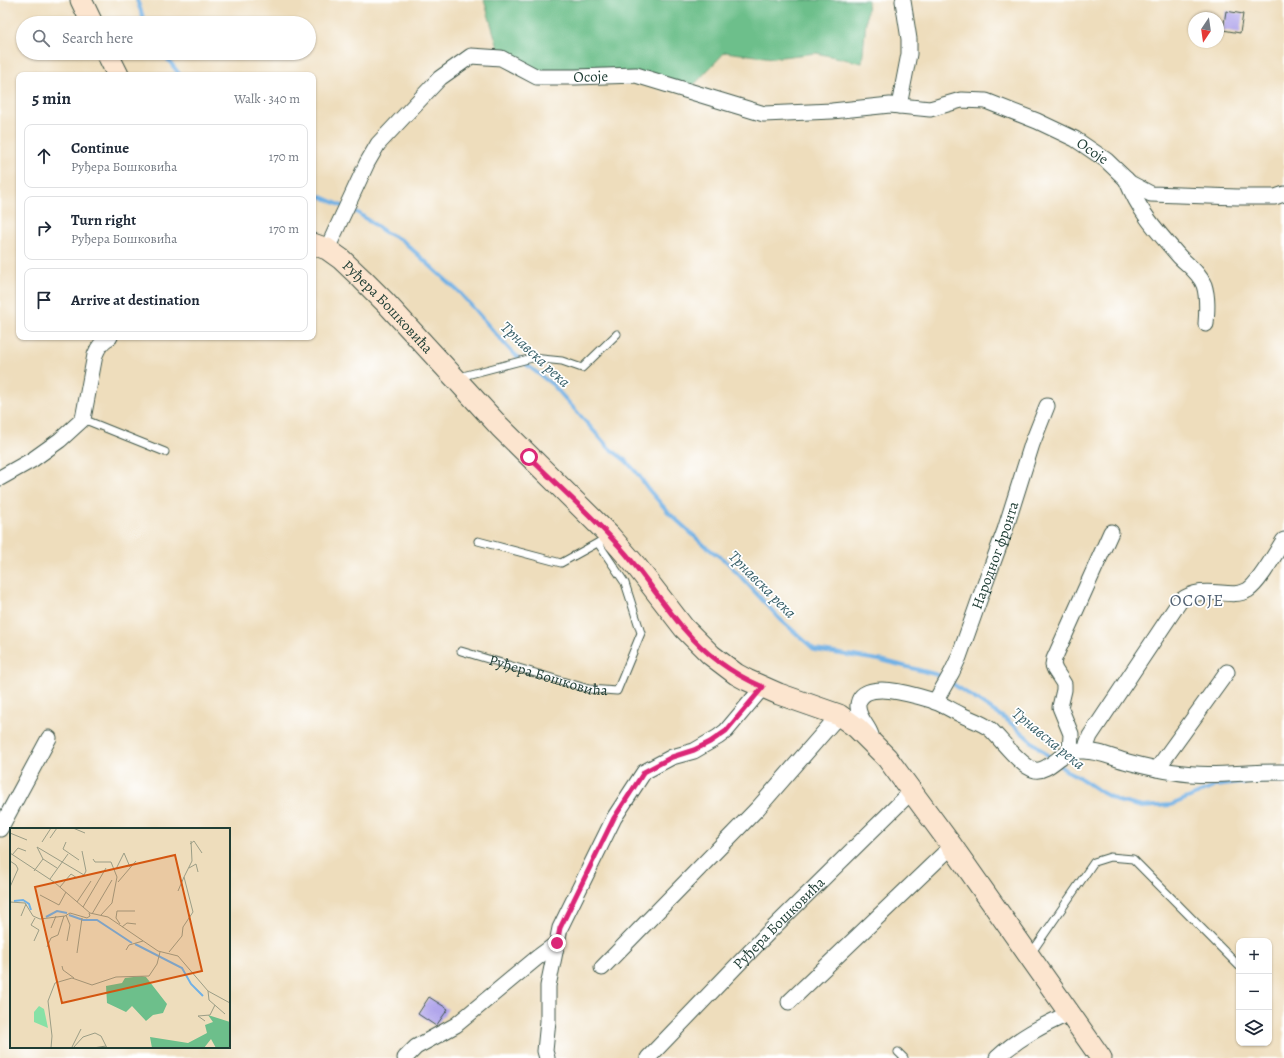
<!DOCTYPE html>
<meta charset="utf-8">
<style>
body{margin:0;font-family:Alegreya,serif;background:#f6f6f7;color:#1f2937}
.controls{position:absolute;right:12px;bottom:12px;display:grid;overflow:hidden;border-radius:8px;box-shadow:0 1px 3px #0004}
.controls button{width:36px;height:36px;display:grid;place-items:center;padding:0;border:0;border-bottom:1px solid #e0e1e3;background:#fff;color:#1f2937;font:20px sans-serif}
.compass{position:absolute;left:1188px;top:12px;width:36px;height:36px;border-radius:50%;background:#fff;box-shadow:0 1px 3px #0004;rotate:193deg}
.stop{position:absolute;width:12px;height:12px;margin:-9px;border:3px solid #db2777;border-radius:50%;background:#fff}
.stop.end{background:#db2777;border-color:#fff;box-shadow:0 1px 4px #0008}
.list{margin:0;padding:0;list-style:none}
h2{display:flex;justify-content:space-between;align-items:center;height:52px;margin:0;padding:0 16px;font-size:17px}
h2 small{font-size:13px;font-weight:400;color:#747a83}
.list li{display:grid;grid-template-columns:26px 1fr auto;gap:12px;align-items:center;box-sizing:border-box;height:64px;margin:0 8px 8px;padding:0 8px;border:1px solid #e0e1e3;border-radius:8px}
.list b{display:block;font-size:15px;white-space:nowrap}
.list p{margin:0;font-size:13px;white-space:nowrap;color:#747a83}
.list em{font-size:13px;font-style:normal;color:#747a83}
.icon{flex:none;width:22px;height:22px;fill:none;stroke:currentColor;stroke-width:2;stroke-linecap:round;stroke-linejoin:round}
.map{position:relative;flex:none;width:1284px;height:1058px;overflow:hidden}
.search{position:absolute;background:#fff;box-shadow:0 1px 3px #0004;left:16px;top:16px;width:300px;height:44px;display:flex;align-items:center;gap:10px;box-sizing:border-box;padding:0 14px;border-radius:22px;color:#747a83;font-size:15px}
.panel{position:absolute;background:#fff;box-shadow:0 1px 3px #0004;left:16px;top:72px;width:300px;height:268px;border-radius:8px}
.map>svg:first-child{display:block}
.forest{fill:#6dbf8b;stroke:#467e60}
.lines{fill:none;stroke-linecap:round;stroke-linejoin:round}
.stream{stroke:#71b1e5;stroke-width:4}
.building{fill:#b1a6eb}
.lane-casing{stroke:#3e5548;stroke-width:9}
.street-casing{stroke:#3e5548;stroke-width:17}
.secondary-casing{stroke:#3e5548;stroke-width:23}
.lane{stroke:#fff;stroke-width:7}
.street{stroke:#fff;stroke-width:15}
.secondary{stroke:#fce5cf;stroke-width:21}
.route{stroke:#db2777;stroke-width:5}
.labels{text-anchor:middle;stroke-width:3.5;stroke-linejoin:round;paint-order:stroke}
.street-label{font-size:15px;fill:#1f3d34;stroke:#fff}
.water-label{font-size:16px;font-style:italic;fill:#386069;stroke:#fff}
.quarter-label{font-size:17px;letter-spacing:1px;fill:#526274;stroke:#fff}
.inset-river{fill:none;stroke:#71b1e5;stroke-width:2}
.inset-road{fill:none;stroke:#9b9d86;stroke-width:1}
.view{fill:#d45610;fill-opacity:0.15;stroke:#d45610;stroke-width:2}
.inset-edge{fill:none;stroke:#1f3d34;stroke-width:2}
</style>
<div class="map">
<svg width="1284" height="1058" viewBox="0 0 1284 1058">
<rect width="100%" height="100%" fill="#fff"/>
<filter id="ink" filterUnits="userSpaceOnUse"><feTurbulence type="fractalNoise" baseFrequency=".025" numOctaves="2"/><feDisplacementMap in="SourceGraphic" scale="8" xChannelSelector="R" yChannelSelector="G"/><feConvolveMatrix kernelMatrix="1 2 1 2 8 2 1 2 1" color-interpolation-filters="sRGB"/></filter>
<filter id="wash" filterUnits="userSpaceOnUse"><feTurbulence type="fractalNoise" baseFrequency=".012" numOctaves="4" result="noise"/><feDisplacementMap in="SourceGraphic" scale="16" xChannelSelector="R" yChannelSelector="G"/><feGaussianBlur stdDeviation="0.9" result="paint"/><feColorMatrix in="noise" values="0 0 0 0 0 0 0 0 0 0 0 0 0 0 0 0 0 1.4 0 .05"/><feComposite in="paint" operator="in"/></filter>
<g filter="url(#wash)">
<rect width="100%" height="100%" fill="#eeddbc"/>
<path class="forest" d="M484,0h384l-6,63 -46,-10 -43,5 -48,-6 -36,38 -53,-15 -99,2 -36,-19z"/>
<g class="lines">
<g class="stream">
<path d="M137,0l8,23"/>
<path d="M163,53l17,22"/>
<path d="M313,193l45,20 27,19 18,9 57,52 50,57 17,15 26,20 56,63 17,13 11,12 12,17 20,23 36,33 22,16 54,58 34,30 70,11 53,14 6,4"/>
<path d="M950,682l57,38 46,40"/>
<path d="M1058,764l7,6 12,6 24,16 17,9 24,6 29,-2 45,-19 50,-6 18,1"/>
</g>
</g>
<g id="blocks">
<g class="building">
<path d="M1226,11l17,3 -3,19 -17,-3z"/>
<path d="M429,997l19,12 -12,17 -18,-12z"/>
</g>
</g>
</g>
<g filter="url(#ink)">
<use href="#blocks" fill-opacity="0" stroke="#3e5548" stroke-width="1"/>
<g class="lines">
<g class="lane-casing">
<g id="lane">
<path d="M459,377l73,-19 30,3 20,7 35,-34"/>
<path d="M83,419l82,33"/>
<path d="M478,541l83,22 40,-22"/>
<path id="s1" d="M461,651l128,38 28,2 24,-58 -16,-50 -27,-40"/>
<path d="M1030,955l64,-93 16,-5 23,2 106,107"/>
<path d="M898,1052l6,6"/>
</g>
</g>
<g class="street-casing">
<g id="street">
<path d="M899,106l10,-52v-15l-6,-38"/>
<path d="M1126,179c13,32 29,50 52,76 8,9 21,17 26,30 4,12 3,26 2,39"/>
<path id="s2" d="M327,249l40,-86 11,-19 62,-66 31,-22 30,2 36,19h38l61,-2 128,39 68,-3 58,-6 40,4 31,-9 25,1 51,20 38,18 31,21 24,23 21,11 86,3h38l9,-3"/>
<path d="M0,478l32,-18 28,-20 23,-21 12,-64c3,-8 7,-14 15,-18"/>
<path id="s3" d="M935,702l17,-30 7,-15 22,-62 24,-65 27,-86 15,-38"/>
<path d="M871,735c-3,-10 -14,-18 -13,-30 3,-28 60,-9 76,-4 10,4 19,10 30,15 9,4 18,7 26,13 11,10 31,38 45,41 11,2 22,-12 31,-16 4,-2 10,-3 15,-3 16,-1 32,7 47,11 15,4 31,8 47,10 36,6 73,-1 109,0"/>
<path d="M1088,751l-1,-7 3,-8 90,-135c25,-19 49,0 68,-11 12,-8 28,-38 36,-50"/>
<path d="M1070,752l1,-18 -11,-27 4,-17v-6l-9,-14 -2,-5 1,-6 57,-127"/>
<path d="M1157,769l70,-97"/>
<path d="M0,829l49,-91"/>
<path d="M602,968l156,-160 81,-93"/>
<path d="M789,1002l163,-156"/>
<path d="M405,1058l11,-11 40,-22 82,-68 19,-14"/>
<path d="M547,1058l-2,-7 3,-30v-35l12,-58 54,-110 30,-46 28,-15 22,-6 24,-14 8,-6 37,-44"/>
<path id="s4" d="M648,1058l121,-126 143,-141"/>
<path d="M997,1058c21,-20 46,-33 73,-45"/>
</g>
</g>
<g class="secondary-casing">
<g id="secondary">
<path d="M81,0l11,23"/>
<path d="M107,53l11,22"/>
<path id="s5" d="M313,244l14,5 14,10 21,20 24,24 114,124 110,109 27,31 47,61 27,27 25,19 11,6 32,14 60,21 18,13 30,30 14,19 51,69 149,212"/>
</g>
</g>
<use href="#lane" class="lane"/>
<use href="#street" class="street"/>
<use href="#secondary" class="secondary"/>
</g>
</g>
<g class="lines" filter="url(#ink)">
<path class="route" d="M529,457c32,32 67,62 97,97 20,24 37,50 57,74 22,26 50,46 80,59l-37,44 -16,11 -16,8 -22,7 -28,15 -30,46 -54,110 -3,15"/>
</g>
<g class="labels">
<g class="street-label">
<text dy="5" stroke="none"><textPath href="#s2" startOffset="370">Осоје</textPath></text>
<text dy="5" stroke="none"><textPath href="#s2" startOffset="891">Осоје</textPath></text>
<text dy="5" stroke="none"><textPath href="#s5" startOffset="99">Руђера Бошковића</textPath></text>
<text dy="5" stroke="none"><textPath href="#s3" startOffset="159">Народног фронта</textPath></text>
<text dy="5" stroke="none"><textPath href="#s1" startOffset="91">Руђера Бошковића</textPath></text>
<text dy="5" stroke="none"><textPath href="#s4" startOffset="188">Руђера Бошковића</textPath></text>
</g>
<g class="water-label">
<text transform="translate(536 354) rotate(43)" y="6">Трнавска река</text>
<text transform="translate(763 584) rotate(45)" y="6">Трнавска река</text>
<text transform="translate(1049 738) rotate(39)" y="6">Трнавска река</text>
</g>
<g class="quarter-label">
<text x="1197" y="606">ОСОЈЕ</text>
</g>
</g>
<g transform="translate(10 828)">
<rect width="220" height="220" fill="#eeddbc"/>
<path d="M29,178l5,3 4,19 -14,-6v-10z" fill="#87e1a6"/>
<path d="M132,148l4,1 21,27 -4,9 -10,2 -7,6 -14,-15 -6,6 -19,-9 -1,-17 16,-3 3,-5zM198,187l22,7v26h-14l-5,-9 -7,9h-52l-2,-11 38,6 19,-10 -2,-8 8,-3z" fill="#6dbf8b"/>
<path class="inset-river" d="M4,73l9,-1 6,4 2,6M59,87l14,5h14l35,23M36,89l11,-6 10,2M125,116l47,24 9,16 12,12"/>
<path class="inset-road" d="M63,0l12,5M0,5l17,7M40,10l7,-10M32,14l9,-14M56,14l-3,7 16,11M180,16l4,-3 8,12M27,19l47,28 2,-4 -4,-20M27,19l6,12M0,25l44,29 36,31 18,4 50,34 20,5 30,35 22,12M2,27l6,-7 8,3M83,31l2,3h16l6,15 -5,26 -11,12M0,33l6,4 2,4 -8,18M179,40l7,-4 2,8M106,41l8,-16 6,14M24,43l9,-12 14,9M40,51l18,-25M108,54l18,-21M50,59l11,-13 6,4M168,63l6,-14M30,67l19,10 7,-13M0,74l15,1 8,13 7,3 25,-3 5,-3 17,5 3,-2 -1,-3M67,74l14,-21M73,79l23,-39M82,86l20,-34M56,87l4,10 -3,16M11,88l5,-12M110,96l-4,-6 1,-7h18M112,99l5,-4 9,1M41,100l5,-12M24,113l5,-11 -8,-5 4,-7M37,119l4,-9 7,-3 6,-19M116,122l3,-5 14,-4M159,124l13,-16 1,-9 10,-15 -9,-35 8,-16 -1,-20M67,125l5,-35M52,138l1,4 11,8M198,163l1,9 16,14M195,193l-7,-5 12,-1 5,-10M62,219l9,-18M41,220l1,-12 -4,-35 7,-18 17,-5 20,7 24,-8 33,-1 8,-12 3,-12M63,220l10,-11 12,-4 6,3 6,12M83,220l13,-2"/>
<path class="view" d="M165,27l27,116 -140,32 -27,-116z"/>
<rect width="220" height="220" class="inset-edge"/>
</g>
</svg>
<div class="controls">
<button>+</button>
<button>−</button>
<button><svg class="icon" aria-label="layers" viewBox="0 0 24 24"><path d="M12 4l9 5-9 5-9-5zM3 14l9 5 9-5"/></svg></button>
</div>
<svg class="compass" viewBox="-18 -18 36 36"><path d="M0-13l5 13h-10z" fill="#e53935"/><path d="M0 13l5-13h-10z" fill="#747a83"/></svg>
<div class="stop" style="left:529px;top:457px"></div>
<div class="stop end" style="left:557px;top:943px"></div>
<div class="search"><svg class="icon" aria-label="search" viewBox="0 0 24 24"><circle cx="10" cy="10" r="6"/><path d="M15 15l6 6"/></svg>Search here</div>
<section class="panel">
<h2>5 min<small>Walk · 340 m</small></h2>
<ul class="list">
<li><svg class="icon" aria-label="ahead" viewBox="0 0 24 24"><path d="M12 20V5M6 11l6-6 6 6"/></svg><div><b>Continue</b><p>Руђера Бошковића</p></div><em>170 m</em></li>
<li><svg class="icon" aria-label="right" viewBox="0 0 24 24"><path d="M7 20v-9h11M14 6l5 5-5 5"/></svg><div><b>Turn right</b><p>Руђера Бошковића</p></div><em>170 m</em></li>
<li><svg class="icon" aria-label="arrive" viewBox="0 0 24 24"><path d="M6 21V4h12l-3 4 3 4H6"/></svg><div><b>Arrive at destination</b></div></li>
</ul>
</section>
</div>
